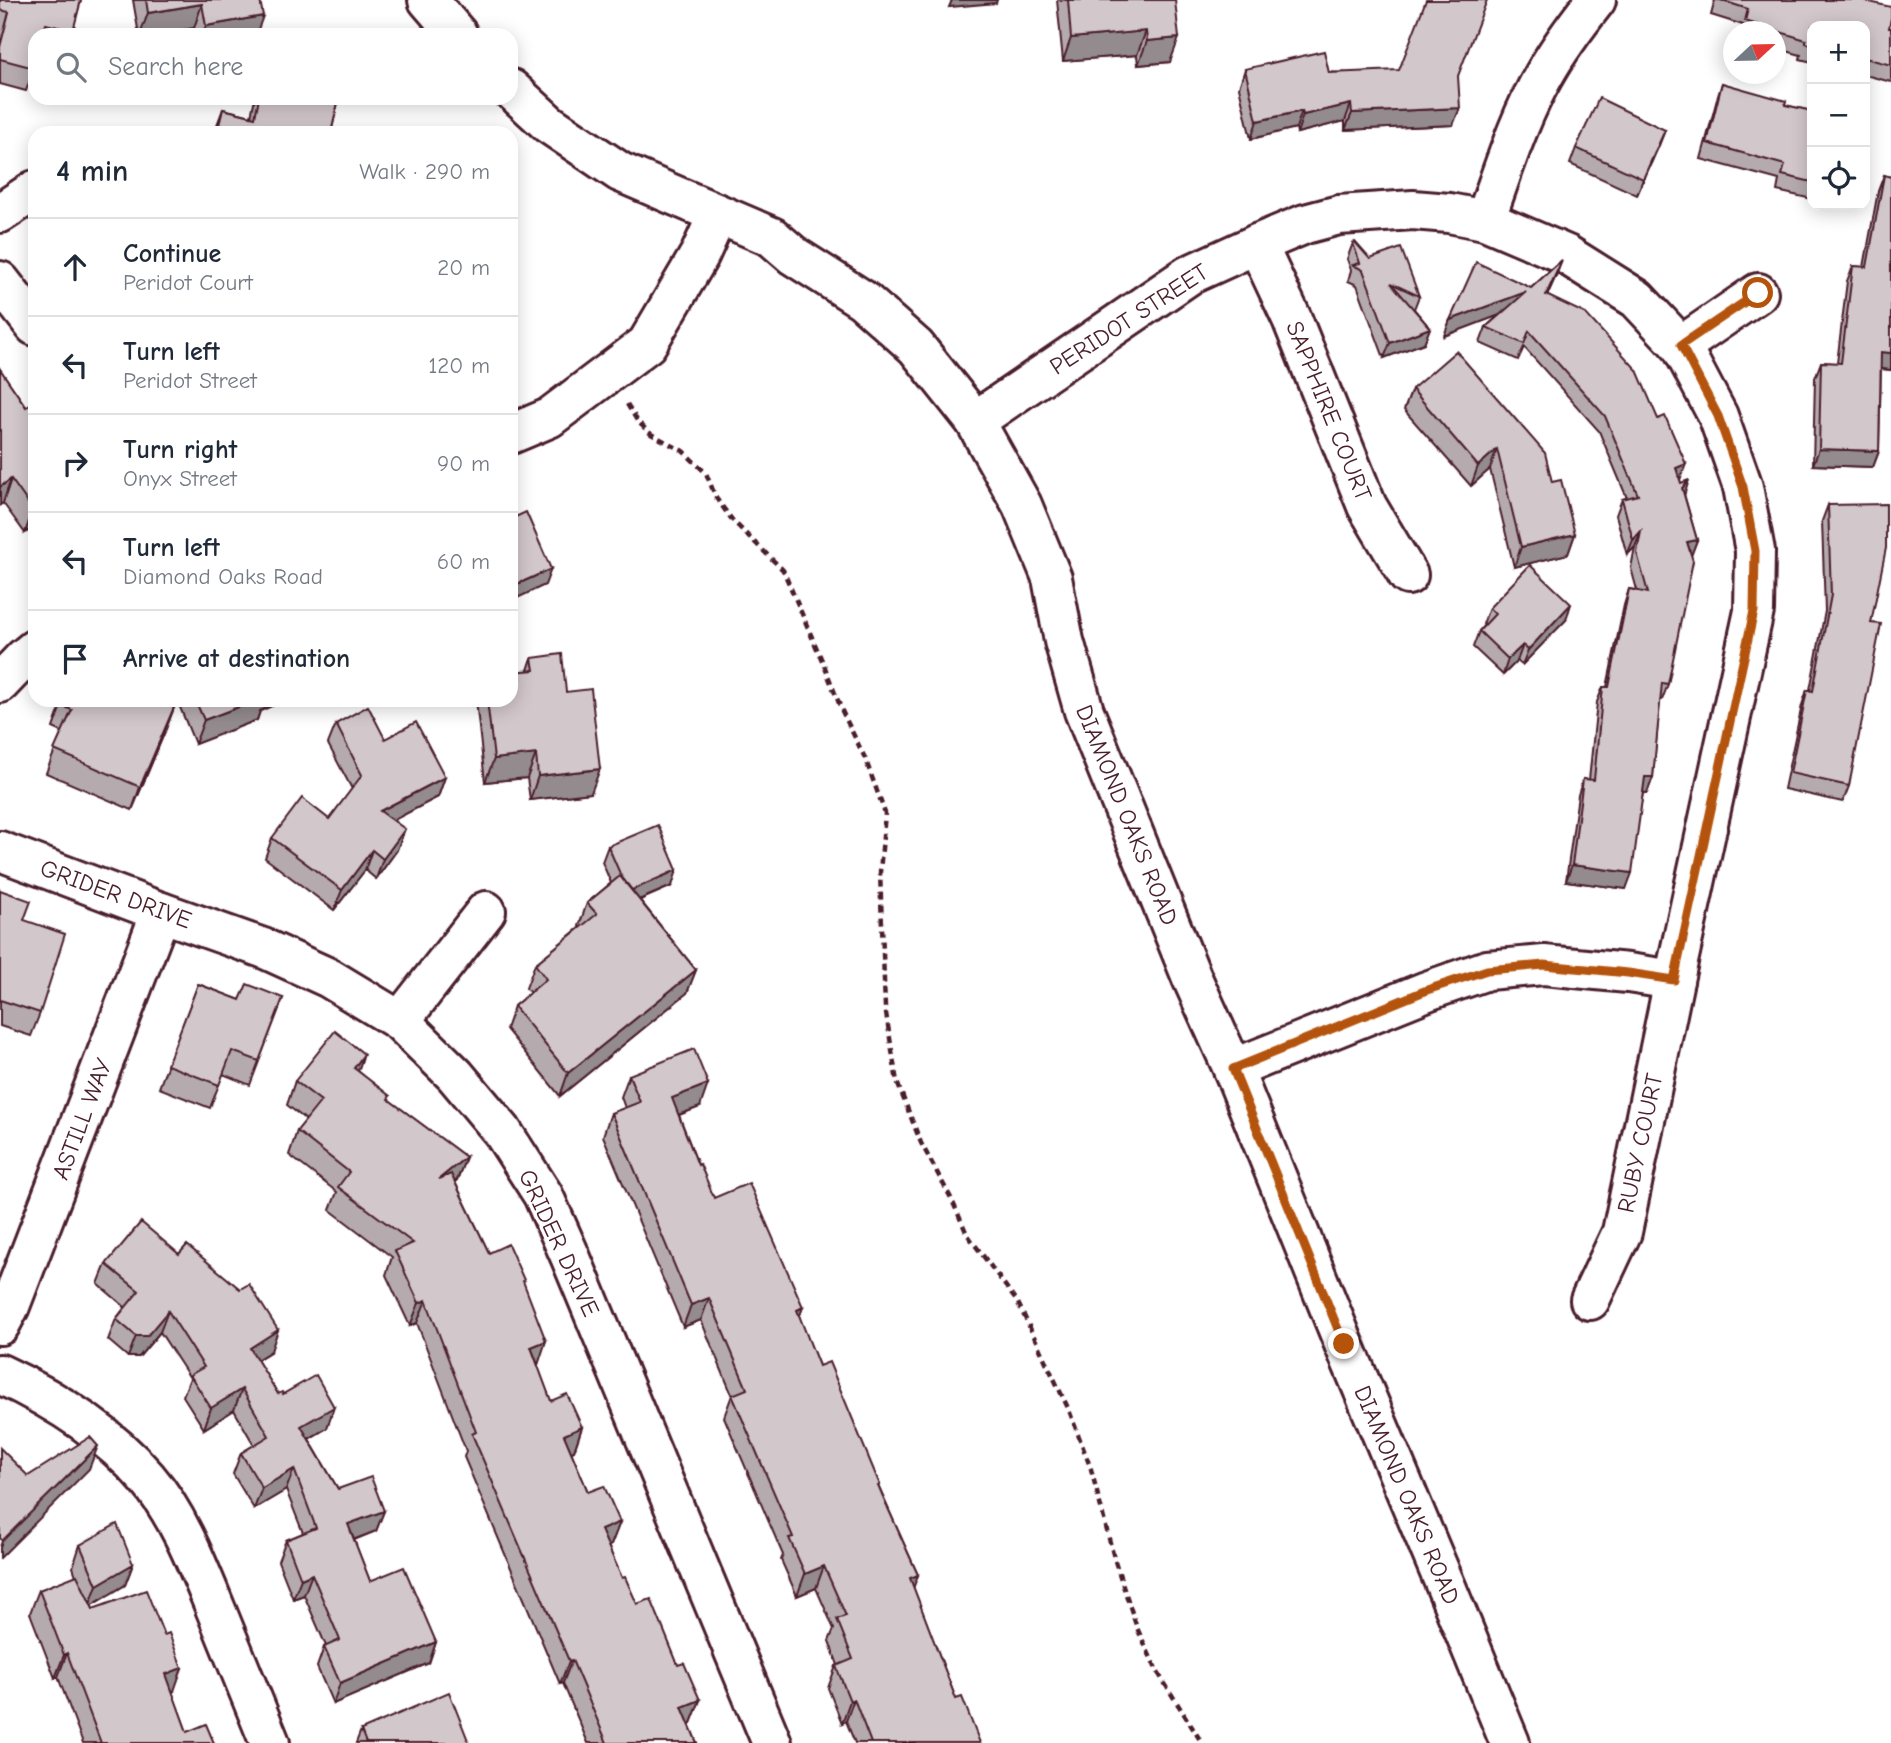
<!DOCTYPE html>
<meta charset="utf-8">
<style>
body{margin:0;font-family:"Comic Neue",sans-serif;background:#f6f6f7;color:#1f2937}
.controls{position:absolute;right:21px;top:21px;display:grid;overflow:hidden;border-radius:14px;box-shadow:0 4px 18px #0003}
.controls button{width:63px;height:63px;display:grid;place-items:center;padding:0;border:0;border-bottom:2px solid #e0e1e3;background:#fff;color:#1f2937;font:35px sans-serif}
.compass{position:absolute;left:1723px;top:21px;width:63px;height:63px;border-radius:50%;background:#fff;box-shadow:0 4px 18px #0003;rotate:68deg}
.stop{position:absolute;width:21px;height:21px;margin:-16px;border:5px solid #b45309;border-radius:50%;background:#fff}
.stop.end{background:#b45309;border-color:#fff;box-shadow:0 2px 7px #0008}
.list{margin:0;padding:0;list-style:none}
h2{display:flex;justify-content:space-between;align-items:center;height:91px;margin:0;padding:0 28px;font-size:30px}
h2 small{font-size:23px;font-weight:400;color:#747a83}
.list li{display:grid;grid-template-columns:46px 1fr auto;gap:21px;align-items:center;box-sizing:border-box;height:98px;padding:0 28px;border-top:2px solid #e0e1e3}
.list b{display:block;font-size:26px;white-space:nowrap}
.list p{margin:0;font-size:23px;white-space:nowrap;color:#747a83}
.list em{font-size:23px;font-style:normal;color:#747a83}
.icon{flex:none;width:38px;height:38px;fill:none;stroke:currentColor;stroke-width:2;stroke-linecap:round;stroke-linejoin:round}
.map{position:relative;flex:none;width:1891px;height:1743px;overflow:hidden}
.search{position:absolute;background:#fff;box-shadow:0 4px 18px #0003;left:28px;top:28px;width:490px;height:77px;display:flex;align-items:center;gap:18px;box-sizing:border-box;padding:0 24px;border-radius:21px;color:#747a83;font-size:26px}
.panel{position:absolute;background:#fff;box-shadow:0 4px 18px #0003;left:28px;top:126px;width:490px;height:581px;border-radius:21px}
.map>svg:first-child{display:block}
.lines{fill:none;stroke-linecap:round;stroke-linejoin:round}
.minor-casing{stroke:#4a1f2b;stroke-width:44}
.path{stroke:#4a1f2b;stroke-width:4.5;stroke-dasharray:7 5;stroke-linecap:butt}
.minor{stroke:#fff;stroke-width:38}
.wall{fill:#b5abaf;stroke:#4a1f2b;stroke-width:2}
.shaded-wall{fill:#938b8e;stroke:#4a1f2b;stroke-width:2}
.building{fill:#d2c7cb;stroke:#4a1f2b;stroke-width:2}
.route{stroke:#b45309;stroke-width:9}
.labels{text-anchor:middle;stroke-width:6;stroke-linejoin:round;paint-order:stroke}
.street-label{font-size:24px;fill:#4a1f2b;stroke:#fff}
</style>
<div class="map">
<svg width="1891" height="1743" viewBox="0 0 1891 1743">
<rect width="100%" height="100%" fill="#fff"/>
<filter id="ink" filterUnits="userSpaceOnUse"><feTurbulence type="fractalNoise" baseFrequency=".0143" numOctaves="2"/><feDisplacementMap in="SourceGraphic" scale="14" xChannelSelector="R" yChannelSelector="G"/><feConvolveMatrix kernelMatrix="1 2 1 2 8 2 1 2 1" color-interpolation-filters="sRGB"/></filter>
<g filter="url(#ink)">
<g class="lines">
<g class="minor-casing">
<g id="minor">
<path d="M428,0l30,35"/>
<path d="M511,89l38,35 71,48 152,65 22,19 69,44 53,47 59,74 47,84 30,73 12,63 20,70 108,267 41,91 111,275 103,245 63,154"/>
<path d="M0,213l35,-23"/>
<path d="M1485,220c18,-49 33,-100 59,-145 15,-27 33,-51 52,-75"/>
<path d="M1257,244l35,75 75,187 41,69"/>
<path d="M0,281l35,45"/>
<path d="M1681,346l77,-53"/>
<path d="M975,421l214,-146 68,-31 48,-20 34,-9 74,-5 36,3 36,7 82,35 70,44 44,47 37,70 25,71 12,64 -1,60 -80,369 -52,252 -32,68"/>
<path d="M511,434l38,-16 98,-74 53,-90 18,-40"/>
<path d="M0,683l24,-25 11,-9"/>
<path d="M0,851l161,61 102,36 66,30 71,43 55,54 47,56 41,64 27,61 202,487"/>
<path d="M400,1021l86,-110"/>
<path d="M1233,1069l194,-78 60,-21 57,-5 84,8 46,7"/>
<path d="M0,1325l10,-19 151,-394"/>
<path d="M0,1374c54,25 108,59 147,104 31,36 51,88 69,132 18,44 36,89 54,133"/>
</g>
</g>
<path class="path" d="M627,404l11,18 13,12 32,17 23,22 10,25 17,23 50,49 41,95 18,46 23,47 20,55 -5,59 5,135 12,75 24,61 30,55 16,36 51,69 51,107 22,59 23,89 23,70 20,43 45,72"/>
<use href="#minor" class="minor"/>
</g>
<g class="wall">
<path d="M0,0h81l-10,35h-36v30l-9,26 -26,-7z"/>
<path d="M133,0h127l-4,35h-61l-1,-7 -43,7h-12z"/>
<path d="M1057,0h118l-5,62 -32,3 -1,-10 -74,6z"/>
<path d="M1715,0h146l28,28h2v54l-26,-7v-49h-53v36l-12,-3 1,-4 -26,-7v-16h-34l2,-7 -32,-10z"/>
<path d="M1245,69l213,8 -5,48 -108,5v-9l-48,12 -1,-5 -45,11 -12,-52z"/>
<path d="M1722,83l63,22 27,6v88l-35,-8 2,-11 -78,-21 16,-60z"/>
<path d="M255,98h84l-8,35h-117l9,-24 28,7z"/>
<path d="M1665,130l-6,15 -22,50 -67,-31 6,-16z"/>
<path d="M1884,175l7,2v193l-10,-1 -2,82 -6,16 -60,-2 2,-87 6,-16 16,1 10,-82 6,-15 11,1 14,-76z"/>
<path d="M1353,243l17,16 49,37 -5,13 16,19 -6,15 -40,15 -27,-73 -9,-4 3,-11 -4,-11z"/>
<path d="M1562,260l-15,36 133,184 17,60 -6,15 -23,129 -6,16h-2l-7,77 -6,16h-4l-17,96 -60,-8 12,-86 5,-16 6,1 8,-78 6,-15h4l17,-82 5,-16 8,1 -6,-22 4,-21 -8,8 -11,-40 6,-16 5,-1 -28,-67 -75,-84 -6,13 -38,-17 6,-16 13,-12 -55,21 6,-16 81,-32z"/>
<path d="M0,369l26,38 9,-4v123l-10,7 -22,-30 -3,2z"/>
<path d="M1412,389l140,93 23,52 -7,20 -54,13 -24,-98 -19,17 -67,-76z"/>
<path d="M1828,505l43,118 -22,163 -6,16 -59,-13 18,-84 5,-15h3l15,-79 -3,-90z"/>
<path d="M1489,608l77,12 -44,45 -5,-4 -14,14 -30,-28 6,-16 5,-6 -1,-1z"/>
<path d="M532,658l34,34 25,101 -61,7 -3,-22 -42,4 -9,-82h35l17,-30z"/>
<path d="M63,700l112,5 -9,24 -34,81 -86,-37 16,-41 -9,-4z"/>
<path d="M177,700h108l-25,11 -3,9 -62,24z"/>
<path d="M336,724l49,15 60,38 -7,20 -45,23 4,30 -21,29 -11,-9 -31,40 -69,-52 7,-20 57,-19 23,-30 -24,-45z"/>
<path d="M608,846l64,40 -32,14 56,70 -9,23 -127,103 -54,-67 8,-23 16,-13 -4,-5 9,-24 45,-37 -1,-1 8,-23 24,-20 -9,-21z"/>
<path d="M0,890l24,30 16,93 -9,23 -31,-10z"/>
<path d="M198,984l42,16 43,-2 -33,87 -27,-11 -13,34 -51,-20z"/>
<path d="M358,1071l31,29 77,57 -9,23 -2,2 34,71 35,27 -1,3 14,82 14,36 31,26 -8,24 -3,1 17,40 32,30 -9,23 -3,1 14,32 15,26 63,96 -9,23 -2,1 8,19h-109l-25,-60 -3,1 -96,-227 2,-6 -49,-128 -7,3 -24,-51 6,-18 -62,-47 7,-18 -48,-37 8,-24 9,-11 -19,-15 8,-24z"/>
<path d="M629,1075l71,32 -21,8 19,50 16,33 89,109 -4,10 20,49 60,122 39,87 -5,12 43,112 24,44h-125l-9,-22 -4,2 -14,-35 8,-22 2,-1 -9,-24 5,-12 -18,-41 -19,8 -16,-36 2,-5 -59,-138 8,-22 -31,-75 -18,7 -80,-191 8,-23 14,-5 -4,-11z"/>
<path d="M106,1264l165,87 -14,9 21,34h5l44,34 -18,11 29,50 46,22 -8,20 -22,9 16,41 66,61 -7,21 -96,41 -16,-37 7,-20 2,-1 -22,-51 -11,4 -15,-38 8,-21 17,-7 -17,-43 -32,19 -21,-35 8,-21 13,-8 -20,-35 -30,19 -21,-33 7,-18 -30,-46 -21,25h-11l-20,-17 8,-21 9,-12 -27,-23z"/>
<path d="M80,1545l53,19 -8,21 -34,20 2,4 81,82 -2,1 15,40 27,11h-131l-25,-66 -3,1 -25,-65 9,-23 37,-14 -3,-9z"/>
<path d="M361,1730l108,13h-113z"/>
</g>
<g class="shaded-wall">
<path d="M952,0h45l-1,3 -47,4z"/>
<path d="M202,4l-8,24 -43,7h-11l8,-22z"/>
<path d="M263,16l-7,19h-54l4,-9z"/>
<path d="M1146,31l-9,24 -74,6 8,-23z"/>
<path d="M1179,38l-9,24 -32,3 9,-24z"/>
<path d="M1351,104l-6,17 -48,12 6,-18z"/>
<path d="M1460,108l-7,17 -108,5 7,-17z"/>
<path d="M1302,111l-6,17 -45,11 6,-18z"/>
<path d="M1665,130l-6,15 -22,50 6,-16z"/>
<path d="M1562,260l-6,16 -16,35 6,-16z"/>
<path d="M1526,292l-5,15 -77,29 6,-16z"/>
<path d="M1430,328l-6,15 -40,15 6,-15z"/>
<path d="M1881,352l10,1v17l-16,-2z"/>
<path d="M1497,449l-7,20 -19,17 7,-20z"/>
<path d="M1819,449l60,2 -6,16 -60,-2z"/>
<path d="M1686,464l-6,16 -4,-12z"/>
<path d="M11,479l-8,24 -3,2v-18z"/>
<path d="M1689,480l-5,16 -2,-8z"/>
<path d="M35,509v17l-10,7 8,-23z"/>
<path d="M1641,531l-6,16 -8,8 6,-15z"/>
<path d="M1575,534l-7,20 -54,13 7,-20z"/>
<path d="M1697,540l-6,16 -4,-14z"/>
<path d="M551,569l-6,16 -34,16v-14z"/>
<path d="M1571,604l-5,16 -44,45 6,-15z"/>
<path d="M1523,645l-6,16 -14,14 5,-16z"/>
<path d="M257,700h28l-25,11 -3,9 -62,24 9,-24z"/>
<path d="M175,705l-9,24 -34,81 8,-23z"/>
<path d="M536,754l-9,24 -42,4 9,-23z"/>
<path d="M600,769l-9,24 -61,7 8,-24z"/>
<path d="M445,777l-7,20 -65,34 7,-20z"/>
<path d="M1645,777h8l-6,16 -8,-1z"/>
<path d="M405,829l-8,21 -21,29 7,-20z"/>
<path d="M372,850l-7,20 -31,40 8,-20z"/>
<path d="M1572,865l60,8 -6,16 -60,-8z"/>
<path d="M677,870l-5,16 -50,21 5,-15z"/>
<path d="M696,970l-9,23 -127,103 8,-23z"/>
<path d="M364,1054l-8,23 -2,-9z"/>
<path d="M708,1084l-8,23 -36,13 8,-22z"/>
<path d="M466,1157l-9,23 -27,22 9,-23z"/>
<path d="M709,1298l-8,22 -18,7 8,-22z"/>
<path d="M426,1300l-9,23 -7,3 9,-23z"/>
<path d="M803,1307l-8,22 2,-19z"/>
<path d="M168,1311l-8,21 -21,25h-11l8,-21z"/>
<path d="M278,1330l-7,21 -29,18 8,-21z"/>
<path d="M546,1341l-8,24 -7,-18z"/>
<path d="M242,1389l-8,21 -30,19 7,-21z"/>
<path d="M334,1407l-7,21 -33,19 7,-21z"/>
<path d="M582,1427l-8,24 -19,8 9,-24z"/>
<path d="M98,1446l-9,23 -89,89v-11l2,-6z"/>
<path d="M294,1469l-8,21 -32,19 8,-21z"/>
<path d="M384,1511l-8,20 -36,14 8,-21z"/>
<path d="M620,1522l-9,23 -18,8 8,-23z"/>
<path d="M133,1564l-8,21 -36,22 8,-22z"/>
<path d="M824,1566l-8,22 -19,8 8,-22z"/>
<path d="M312,1574l-8,21 -11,4 8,-20z"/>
<path d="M918,1575l-8,22v-19z"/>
<path d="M436,1642l-7,21 -96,41 7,-21z"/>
<path d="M67,1653l-9,24 -3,1 9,-23z"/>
<path d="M572,1660l-9,23 -3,1 9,-23z"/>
<path d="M182,1668l-8,23 -17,7 9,-24z"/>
<path d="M854,1699l-8,22 -4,2 8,-22z"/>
<path d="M700,1700l-9,23 -17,8 8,-24z"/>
</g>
<g class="building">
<path d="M0,0h81l-8,31 -27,-7 -3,11h-8l-1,33 -34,-9v-12l9,-35 -9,-2z"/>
<path d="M146,0h114l3,16 -57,10 -4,-22 -54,9z"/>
<path d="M1068,0h107l4,38 -32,3 -1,-10 -75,7z"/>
<path d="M1426,0h61l-29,76 2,32 -108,5 -1,-9 -48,11 -1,-4 -45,10 -12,-52 79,-18 5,22 70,-3z"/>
<path d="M1720,0h141l30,7v11l-2,10h2v37l-26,-7v-32h-53v19l-6,-2v-3l-61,-19 3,-12z"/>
<path d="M1722,83l64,18 -1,4 27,6v71l-30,-7 3,-10 -78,-22z"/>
<path d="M259,98h80l-8,35h-114l6,-24 32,8z"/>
<path d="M1599,98l66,32 -22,49 -67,-31z"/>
<path d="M1884,175l7,2v176l-10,-1 -2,99 -60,-2 2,-87 20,1 12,-97 14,1z"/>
<path d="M1355,242l15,17 31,-11 18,48 -28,-13 39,45 -40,15 -27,-73 -10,-5 7,-2 -7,-20z"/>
<path d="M1562,260l-16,35 40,19 51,56 21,49 7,-3 21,48 -10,4 5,15 8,-3 -7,8 15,52 -10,2 6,19 -25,123 -6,-1 -9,94h-8l-13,96 -60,-8 11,-86 11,1 9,-93h6l20,-98 19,4 -11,-40 4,-22 -8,9 -11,-41 16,-4 -33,-79 -76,-85 -5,13 -38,-17 40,-35 -76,28 26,-58 55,26z"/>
<path d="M1456,351l89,102 7,29 9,-2 14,54 -54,13 -24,-98 -19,17 -66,-77z"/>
<path d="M0,369l26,38 8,-6 1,2v106l-2,1 -22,-31 -11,8z"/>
<path d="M1886,504v44l-15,75 10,1 -32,162 -59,-13 17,-83 6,1 18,-96 -3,-90z"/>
<path d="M526,512l25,57 -40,18v-68z"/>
<path d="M1530,565l41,39 -43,46 -5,-5 -15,14 -29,-28 16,-17 -6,-6z"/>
<path d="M562,654l4,38 25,-3 9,80 -62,7 -2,-22 -42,5 -7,-59h24v-28l23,-2 -2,-12z"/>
<path d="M63,700h99l13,5 -35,82 -86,-37 18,-40 -11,-5z"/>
<path d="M195,700h62l-53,20z"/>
<path d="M368,706l17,33 31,-17 29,55 -65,34 25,18 -22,30 -11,-9 -30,40 -70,-52 30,-40 27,21 33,-44 -26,-51z"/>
<path d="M658,825l19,45 -45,20 -11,-14 -13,-30z"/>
<path d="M620,876l76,94 -128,103 -54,-67 32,-27 -11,-15 62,-50 -10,-11z"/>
<path d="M0,890l31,11 -7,19 41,14 -25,79 -40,-13z"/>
<path d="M198,984l42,16 7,-16 36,14 -24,63 -27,-10 -13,34 -52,-20z"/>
<path d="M335,1031l29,23 -10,14 36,28 -2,3 78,58 -27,22 12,-5 38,79 19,-9 16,36 -1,1 23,60 -15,6 20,54 16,-7 15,33 -18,8 24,57 16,-6 16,36 -19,8 21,48 3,-1 12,27 14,-5 27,66 6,-2 16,37 -18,7 15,36h-90l-35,-83 -3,1 -97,-227 4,-2 -50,-132 -7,3 -24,-52 18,-8 -75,-56 11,-15 -52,-41 24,-30 -26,-20z"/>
<path d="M694,1049l14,35 -36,14 26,67 2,-1 14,34 35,-15 54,124 -6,3 22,56 10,-4 51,123 -2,1 40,89 -8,3 46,121 6,-2 18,46h-109l-17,-44 -4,2 -14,-35 17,-7 -16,-40 9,-3 -22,-50 -19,8 -16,-36 4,-1 -61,-142 15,-6 -38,-91 -18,7 -80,-192 29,-11 -11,-27z"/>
<path d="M141,1222l38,32 8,-9 53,44 9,-5 29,46 -28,18 28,46 4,-2 1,2 33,-19 18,32 -33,19 37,63 33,-12 13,34 -36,13 22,57 34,-14 32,75 -96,41 -16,-36 16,-7 -28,-66 -11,5 -15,-39 30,-12 -22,-59 -32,19 -21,-35 28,-17 -27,-47 -31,19 -21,-33 14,-8 -36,-56 -21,25h-11l-20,-17 23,-28 -33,-27z"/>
<path d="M90,1437l8,9 -96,95 -2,-3v-90l28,28z"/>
<path d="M117,1524l16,40 -36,21 -17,-40z"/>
<path d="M77,1575l16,34 53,-19 18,45 5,-2 13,35 -16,6 21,58 19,-8 8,19h-113l-34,-90 -3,2 -25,-65z"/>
<path d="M449,1692l20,51h-103l-5,-13z"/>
</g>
</g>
<g class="lines" filter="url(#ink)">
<path class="route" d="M1344,1344l-111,-275 194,-79 60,-20 57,-5 84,8 46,7 80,-369 1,-60 -12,-64 -25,-71 -37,-71 77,-52"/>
</g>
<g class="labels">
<g class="street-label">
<text transform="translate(1129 319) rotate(-33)" y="8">PERIDOT STREET</text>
<text transform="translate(1329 411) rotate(68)" y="8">SAPPHIRE COURT</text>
<text transform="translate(1127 815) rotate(68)" y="8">DIAMOND OAKS ROAD</text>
<text transform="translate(116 894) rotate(20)" y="8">GRIDER DRIVE</text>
<text transform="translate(82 1119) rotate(-69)" y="8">ASTILL WAY</text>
<text transform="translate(1640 1143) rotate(-78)" y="8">RUBY COURT</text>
<text transform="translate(559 1243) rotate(65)" y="8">GRIDER DRIVE</text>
<text transform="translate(1407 1495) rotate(67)" y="8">DIAMOND OAKS ROAD</text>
</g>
</g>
</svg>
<div class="controls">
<button>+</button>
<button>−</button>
<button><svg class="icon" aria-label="locate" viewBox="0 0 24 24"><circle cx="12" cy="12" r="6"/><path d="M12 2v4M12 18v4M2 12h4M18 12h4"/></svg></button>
</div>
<svg class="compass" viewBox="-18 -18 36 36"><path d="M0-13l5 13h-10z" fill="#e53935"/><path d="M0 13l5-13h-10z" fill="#747a83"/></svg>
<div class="stop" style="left:1758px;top:293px"></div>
<div class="stop end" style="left:1344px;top:1344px"></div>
<div class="search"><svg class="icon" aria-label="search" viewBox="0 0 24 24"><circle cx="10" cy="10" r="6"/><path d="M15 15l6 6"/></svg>Search here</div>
<section class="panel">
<h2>4 min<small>Walk · 290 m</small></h2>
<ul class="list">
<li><svg class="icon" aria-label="ahead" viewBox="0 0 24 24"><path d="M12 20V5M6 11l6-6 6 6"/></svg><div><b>Continue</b><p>Peridot Court</p></div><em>20 m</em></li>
<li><svg class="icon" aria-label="left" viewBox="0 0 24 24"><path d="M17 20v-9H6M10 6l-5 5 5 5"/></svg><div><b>Turn left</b><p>Peridot Street</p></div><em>120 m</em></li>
<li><svg class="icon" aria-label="right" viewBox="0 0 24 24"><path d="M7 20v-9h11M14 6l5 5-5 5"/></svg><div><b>Turn right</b><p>Onyx Street</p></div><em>90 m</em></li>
<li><svg class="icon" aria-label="left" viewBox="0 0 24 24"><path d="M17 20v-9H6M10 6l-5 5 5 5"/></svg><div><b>Turn left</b><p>Diamond Oaks Road</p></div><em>60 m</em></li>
<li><svg class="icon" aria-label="arrive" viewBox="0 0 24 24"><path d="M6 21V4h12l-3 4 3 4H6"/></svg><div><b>Arrive at destination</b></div></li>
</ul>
</section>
</div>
